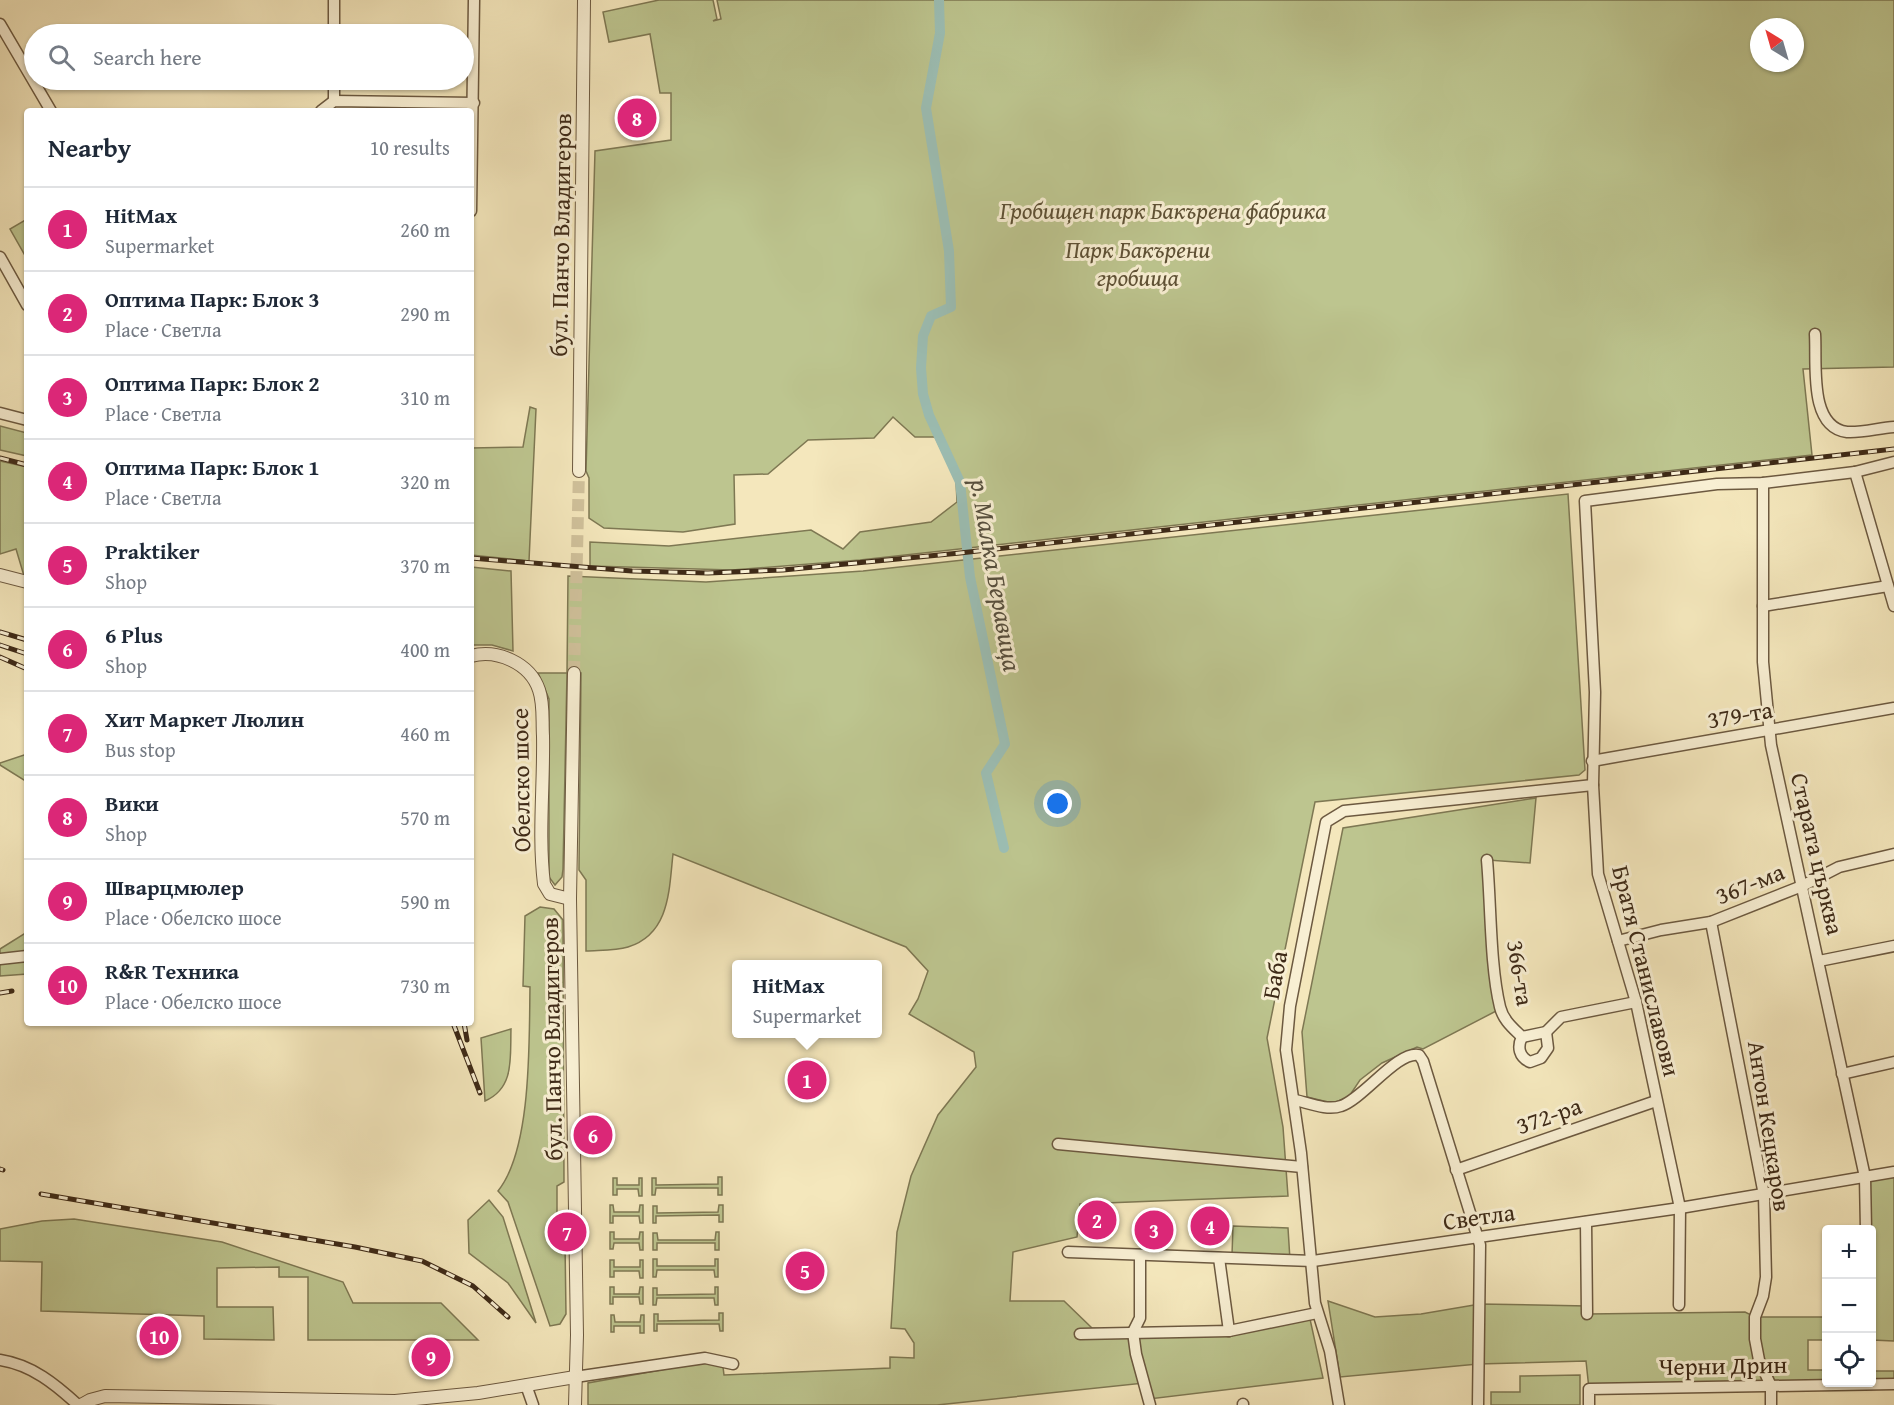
<!DOCTYPE html>
<meta charset="utf-8">
<style>
body{margin:0;font-family:"Gentium Book Plus",serif;background:#f2f2f3;color:#1f2937}
.controls{position:absolute;right:18px;bottom:18px;display:grid;overflow:hidden;border-radius:6px;box-shadow:0 2px 4px #0004}
.controls button{width:54px;height:54px;display:grid;place-items:center;padding:0;border:0;border-bottom:2px solid #e0e1e3;background:#fff;color:#1f2937;font:30px sans-serif}
.compass{position:absolute;left:1750px;top:18px;width:54px;height:54px;border-radius:50%;background:#fff;box-shadow:0 2px 4px #0004;rotate:323deg}
.you{position:absolute;left:1058px;top:804px;width:21px;height:21px;margin:-15px;border:4px solid #fff;border-radius:50%;background:#1a73e8;box-shadow:0 0 0 9px #1a73e833}
.badge{display:grid;place-items:center;width:39px;height:39px;border-radius:50%;background:#db2777;color:#fff;font-size:20px;font-weight:700}
.pin{position:absolute;translate:-50% -50%;border:3px solid #fff;box-shadow:0 2px 6px #0006}
.popup{position:absolute;left:732px;top:960px;width:150px;height:78px;box-sizing:border-box;display:grid;place-content:center;border-radius:6px;background:#fff;filter:drop-shadow(0 2px 4px #0005);font-size:20px;white-space:nowrap;color:#747a83}
.popup b{font-size:22px;color:#1f2937}
.popup::after{content:'';position:absolute;left:50%;top:100%;margin-left:-12px;border:12px solid transparent;border-top-color:#fff}
.list{margin:0;padding:0;list-style:none}
h2{display:flex;justify-content:space-between;align-items:center;height:78px;margin:0;padding:0 24px;font-size:26px}
h2 small{font-size:20px;font-weight:400;color:#747a83}
.list li{display:grid;grid-template-columns:39px 1fr auto;gap:18px;align-items:center;box-sizing:border-box;height:84px;padding:0 24px;border-top:2px solid #e0e1e3}
.list b{display:block;font-size:22px;white-space:nowrap}
.list p{margin:0;font-size:20px;white-space:nowrap;color:#747a83}
.list em{font-size:20px;font-style:normal;color:#747a83}
.icon{flex:none;width:33px;height:33px;fill:none;stroke:currentColor;stroke-width:2;stroke-linecap:round;stroke-linejoin:round}
.map{position:relative;flex:none;width:1894px;height:1405px;overflow:hidden}
.search{position:absolute;background:#fff;box-shadow:0 2px 4px #0004;left:24px;top:24px;width:450px;height:66px;display:flex;align-items:center;gap:15px;box-sizing:border-box;padding:0 21px;border-radius:33px;color:#747a83;font-size:22px}
.panel{position:absolute;background:#fff;box-shadow:0 2px 4px #0004;left:24px;top:108px;width:450px;height:918px;border-radius:6px}
.map>svg:first-child{display:block}
.green{fill:#bdc58f;stroke:#7e7853;stroke-width:1.5;fill-rule:evenodd}
.lines{fill:none;stroke-linecap:round;stroke-linejoin:round}
.canal{stroke:#9cbfb5;stroke-width:10}
.tertiary-tunnel{stroke:#d0c19b;stroke-width:12;stroke-dasharray:12 6;stroke-linecap:butt}
.minor-casing{stroke:#6c5940;stroke-width:13}
.tertiary-casing{stroke:#6c5940;stroke-width:14}
.minor{stroke:#f8efd3;stroke-width:10}
.tertiary{stroke:#f8efd3;stroke-width:12}
.rail-casing{stroke:#3e2a17;stroke-width:5}
.rail{stroke:#f8efd3;stroke-width:3;stroke-dasharray:9;stroke-linecap:butt}
.labels{text-anchor:middle;stroke-width:6;stroke-linejoin:round;paint-order:stroke}
.park-label{font-size:24px;font-style:italic;fill:#5e5135;stroke:#f8efd3}
.street-label{font-size:24px;fill:#3e2a17;stroke:#f8efd3}
.water-label{font-size:26px;font-style:italic;fill:#564f3e;stroke:#f8efd3}
</style>
<div class="map">
<svg width="1894" height="1405" viewBox="0 0 1894 1405">
<rect width="100%" height="100%" fill="#f4e7bc"/>
<filter id="stains"><feTurbulence type="fractalNoise" baseFrequency=".00333" numOctaves="4"/><feColorMatrix values="0 0 0 0 .2 0 0 0 0 .09 0 0 0 0 .02 0 0 0 .5 -.17"/></filter>
<radialGradient id="worn" r=".72"><stop offset=".6" stop-color="#630" stop-opacity="0"/><stop offset="1" stop-color="#630" stop-opacity=".3"/></radialGradient>
<g class="green">
<path d="M659,0h54l4,19 -4,2 8,-2 -4,-19h1177v367l-91,2 9,86 -952,105 -128,10 -142,-4v-24l79,4 142,-16 32,19 17,-17 71,-10 26,-20 -1,-22 -21,-43h-20l-22,-20 -19,21 -66,2 -40,34 -34,1 1,49 -52,8 -79,-4 -15,-10v-40l-3,-7 9,-320 76,-11v-47h-11l-10,-59 -41,8 -6,-30zM1759,27h36v36h-36z"/>
<path d="M27,219v40l-17,-30z"/>
<path d="M530,407l6,2 -7,152 -58,-6v-107l52,-1z"/>
<path d="M0,426l27,7v23l-27,-6z"/>
<path d="M0,461l27,6v110l-3,-1 -8,-27 -16,5z"/>
<path d="M1568,494l17,276 -6,5 -264,27 -48,236 16,89 5,69 -208,8 -3,33 -64,15 -3,49h54l28,27 50,4 36,1 132,-14 13,59 -174,21 -5,-16 -207,22h-349v-22l134,-24 2,16 166,-7v-11l24,1v-15l-9,-14 -14,-1 6,-96 14,-56 27,-61 38,-48 -2,-15 -65,-38 9,-15 10,-28 -22,-24 -233,-93c-4,36 -3,80 -45,93 -13,4 -29,3 -42,4v-71l-7,-10 2,-197h-14l-4,196 -1,8 -7,8 -6,-8v-178l-11,-26h29l1,-97 138,6 157,-11z"/>
<path d="M471,567l40,4 2,80 -21,-6h-21z"/>
<path d="M27,754v28l-27,-17v-2z"/>
<path d="M1536,798l-6,65 -42,-3 12,149 -77,40 -6,-2 -35,16 -22,17 -12,18 -16,5 -25,-6 -5,-65 41,-204z"/>
<path d="M540,907l14,2 9,11 1,262 -7,4v52l8,5 1,71 -6,10 -10,2 -42,-124 -10,-11c34,-42 31,-151 32,-204l-7,-1 2,-70z"/>
<path d="M27,932v42l-27,2v-27z"/>
<path d="M511,1029c-1,28 4,59 -26,72l-4,-63z"/>
<path d="M1894,1172v169l-22,-1v-110l-6,-1 -1,-52z"/>
<path d="M718,1177h4v18h-4v-7h-62l-1,7h-3v-17h4v7l62,-1z"/>
<path d="M613,1178h4v7h22v-7h3v18h-3l-1,-7h-21v6h-4z"/>
<path d="M489,1200l14,17 33,106 -28,-40 -39,-30 -1,-33z"/>
<path d="M610,1205h3l1,7h25l1,-7h3v18h-3l-1,-7h-26v7h-3z"/>
<path d="M719,1205h4v17h-4v-7l-63,1v7h-3v-17h4v7l61,-1z"/>
<path d="M74,1219l148,23 121,40 10,21h88l37,37h-170v-63h-29v-10l-62,1v39h56l1,33 -70,-1v-23l-163,-5 1,-49 -42,-1v-32l42,-8z"/>
<path d="M1233,1226l55,2 2,32 -58,-5z"/>
<path d="M610,1232h4v7h25l1,-7h3v18h-3l-1,-7h-25l-1,6h-3z"/>
<path d="M716,1232h3v18h-4v-7h-58v7h-4v-17h4l1,7h57z"/>
<path d="M653,1259h4v7h58v-7h3v18h-3l-1,-7h-57l-1,7h-3z"/>
<path d="M610,1260h4v7h26v-7h3v18h-3l-1,-7h-25v6h-4z"/>
<path d="M610,1287h4v7h25l1,-7h3v17h-3l-1,-7h-26v7h-3z"/>
<path d="M715,1287h3v18h-3l-1,-7h-57l-1,7h-3v-17h4v7l58,-1z"/>
<path d="M1328,1301l47,16 46,-3 59,-10 107,2 1,8 157,-2 10,5h71v23h-18v30h18v12h46v-11h22v13l-305,5 -3,-28 -108,3 -138,13z"/>
<path d="M719,1313h4v18h-3l-1,-7h-62v7h-3v-17h4v7l61,-1z"/>
<path d="M611,1315h3l1,7h25l1,-7h3v18h-4v-7h-26v6h-3z"/>
<path d="M1580,1375v30h-89v-13h29v-16z"/>
</g>
<g class="lines">
<path class="canal" d="M939,0l1,33 -14,75 23,143 2,56 -20,9 -8,20 -2,32 2,26 6,21 31,67 10,95 35,167 -19,29 18,75"/>
<path class="tertiary-tunnel" d="M574,673l5,-202"/>
<g class="minor-casing">
<g id="minor">
<path d="M0,24l51,87"/>
<path d="M334,34v-34"/>
<path d="M334,101v-21"/>
<path d="M321,111l13,-10 140,2"/>
<path d="M471,211l3,-211"/>
<path d="M0,257l27,48"/>
<path d="M1815,334c2,29 -7,93 32,98 15,1 32,-4 47,-5"/>
<path d="M0,413l27,7"/>
<path d="M1855,472l39,134"/>
<path d="M1763,483v179l8,83 94,432 1,53"/>
<path d="M1763,606l125,-20"/>
<path d="M1592,761l302,-53"/>
<path d="M1487,860c4,44 3,106 13,147 3,13 13,21 22,30l24,-5 15,-15 75,-15"/>
<path d="M1711,922l53,273 2,82 -3,19 -8,21v22l4,21 12,26v19"/>
<path d="M1618,941l43,-11 50,-8 91,-36 37,-19 55,-13"/>
<path d="M0,959l27,-3"/>
<path d="M1819,961l75,-15"/>
<path d="M1522,1037c-5,10 -3,20 8,25l11,-4 7,-10 -2,-16"/>
<path d="M1842,1074l52,-12"/>
<path d="M1295,1100c14,3 32,11 46,6 22,-7 57,-56 78,-51l4,6 57,184 -2,160"/>
<path d="M1058,1144l244,23"/>
<path d="M1456,1170l200,-69"/>
<path d="M1586,1222l1,92"/>
<path d="M1068,1252l245,9 367,-53 214,-36"/>
<path d="M1140,1255v63l-7,14 3,22 14,51"/>
<path d="M1219,1258l10,73"/>
<path d="M1679,1305l1,-97 -44,-206 -38,-128 -5,-89 2,-93 -10,-191 132,-17 46,-1 92,-11 39,-10"/>
<path d="M1080,1334l149,-3 88,-18"/>
<path d="M0,1360c32,5 55,24 78,45"/>
<path d="M575,1377l130,-19 28,6"/>
<path d="M526,1385l7,20"/>
<path d="M1243,1404v1"/>
<path d="M1339,1405l-9,-54 -15,-48 -14,-150 -15,-103 4,-44 36,-184 18,-11 249,-26"/>
<path d="M1589,1405v-16l305,-5"/>
</g>
</g>
<g class="tertiary-casing">
<g id="tertiary">
<path d="M579,471l5,-471"/>
<path d="M0,575l27,7"/>
<path d="M471,656c26,-7 59,7 68,34 5,14 3,31 4,46 1,48 -5,99 1,148l6,10 20,5"/>
<path d="M574,673l-4,226 7,436 -2,70"/>
<path d="M81,1405l9,-5 15,-4 290,5 83,-8 97,-16"/>
</g>
</g>
<use href="#minor" class="minor"/>
<use href="#tertiary" class="tertiary"/>
<g class="rail-casing">
<g id="rail">
<path d="M0,458l27,7"/>
<path d="M471,558l161,13 76,2 75,-3 177,-17 934,-104"/>
<path d="M0,632l27,8"/>
<path d="M0,645l27,9"/>
<path d="M0,657l27,12"/>
<path d="M0,993l12,-2"/>
<path d="M453,1023l27,70"/>
<path d="M464,1023l3,17"/>
<path d="M0,1169l3,1"/>
<path d="M41,1194l314,53 67,14 51,25 35,31"/>
</g>
</g>
<use href="#rail" class="rail"/>
</g>
<g class="labels">
<g class="park-label">
<text x="1163" y="219">Гробищен парк Бакърена фабрика</text>
<text x="1138" y="258">Парк Бакърени<tspan x="1138" dy="28">гробища</tspan></text>
</g>
<g class="street-label">
<text transform="translate(561 235) rotate(-89)" y="8">бул. Панчо Владигеров</text>
<text transform="translate(1740 715) rotate(-10)" y="8">379-та</text>
<text transform="translate(521 780) rotate(-91)" y="8">Обелско шосе</text>
<text transform="translate(1817 854) rotate(77)" y="8">Старата църква</text>
<text transform="translate(1750 884) rotate(-22)" y="8">367-ма</text>
<text transform="translate(1646 971) rotate(76)" y="8">Братя Станиславови</text>
<text transform="translate(1520 973) rotate(81)" y="8">366-та</text>
<text transform="translate(1275 975) rotate(-79)" y="8">Баба</text>
<text transform="translate(552 1039) rotate(-91)" y="8">бул. Панчо Владигеров</text>
<text transform="translate(1549 1116) rotate(-19)" y="8">372-ра</text>
<text transform="translate(1769 1126) rotate(81)" y="8">Антон Кецкаров</text>
<text transform="translate(1479 1217) rotate(-8)" y="8">Светла</text>
<text transform="translate(1723 1366) rotate(-1)" y="8">Черни Дрин</text>
</g>
<g class="water-label">
<text transform="translate(996 575) rotate(80)" y="9">р. Малка Беравица</text>
</g>
</g>
<rect width="100%" height="100%" filter="url(#stains)"/>
<rect width="100%" height="100%" fill="url(#worn)"/>
</svg>
<div class="controls">
<button>+</button>
<button>−</button>
<button><svg class="icon" aria-label="locate" viewBox="0 0 24 24"><circle cx="12" cy="12" r="6"/><path d="M12 2v4M12 18v4M2 12h4M18 12h4"/></svg></button>
</div>
<svg class="compass" viewBox="-18 -18 36 36"><path d="M0-13l5 13h-10z" fill="#e53935"/><path d="M0 13l5-13h-10z" fill="#747a83"/></svg>
<div class="you"></div>
<div class="pin badge" style="left:807px;top:1080px">1</div>
<div class="popup"><b>HitMax</b>Supermarket</div>
<div class="pin badge" style="left:1097px;top:1220px">2</div>
<div class="pin badge" style="left:1154px;top:1230px">3</div>
<div class="pin badge" style="left:1210px;top:1226px">4</div>
<div class="pin badge" style="left:805px;top:1271px">5</div>
<div class="pin badge" style="left:593px;top:1135px">6</div>
<div class="pin badge" style="left:567px;top:1232px">7</div>
<div class="pin badge" style="left:637px;top:118px">8</div>
<div class="pin badge" style="left:431px;top:1357px">9</div>
<div class="pin badge" style="left:159px;top:1336px">10</div>
<div class="search"><svg class="icon" aria-label="search" viewBox="0 0 24 24"><circle cx="10" cy="10" r="6"/><path d="M15 15l6 6"/></svg>Search here</div>
<section class="panel">
<h2>Nearby<small>10 results</small></h2>
<ul class="list">
<li><span class="badge">1</span><div><b>HitMax</b><p>Supermarket</p></div><em>260 m</em></li>
<li><span class="badge">2</span><div><b>Оптима Парк: Блок 3</b><p>Place · Светла</p></div><em>290 m</em></li>
<li><span class="badge">3</span><div><b>Оптима Парк: Блок 2</b><p>Place · Светла</p></div><em>310 m</em></li>
<li><span class="badge">4</span><div><b>Оптима Парк: Блок 1</b><p>Place · Светла</p></div><em>320 m</em></li>
<li><span class="badge">5</span><div><b>Praktiker</b><p>Shop</p></div><em>370 m</em></li>
<li><span class="badge">6</span><div><b>6 Plus</b><p>Shop</p></div><em>400 m</em></li>
<li><span class="badge">7</span><div><b>Хит Маркет Люлин</b><p>Bus stop</p></div><em>460 m</em></li>
<li><span class="badge">8</span><div><b>Вики</b><p>Shop</p></div><em>570 m</em></li>
<li><span class="badge">9</span><div><b>Шварцмюлер</b><p>Place · Обелско шосе</p></div><em>590 m</em></li>
<li><span class="badge">10</span><div><b>R&amp;R Техника</b><p>Place · Обелско шосе</p></div><em>730 m</em></li>
</ul>
</section>
</div>
